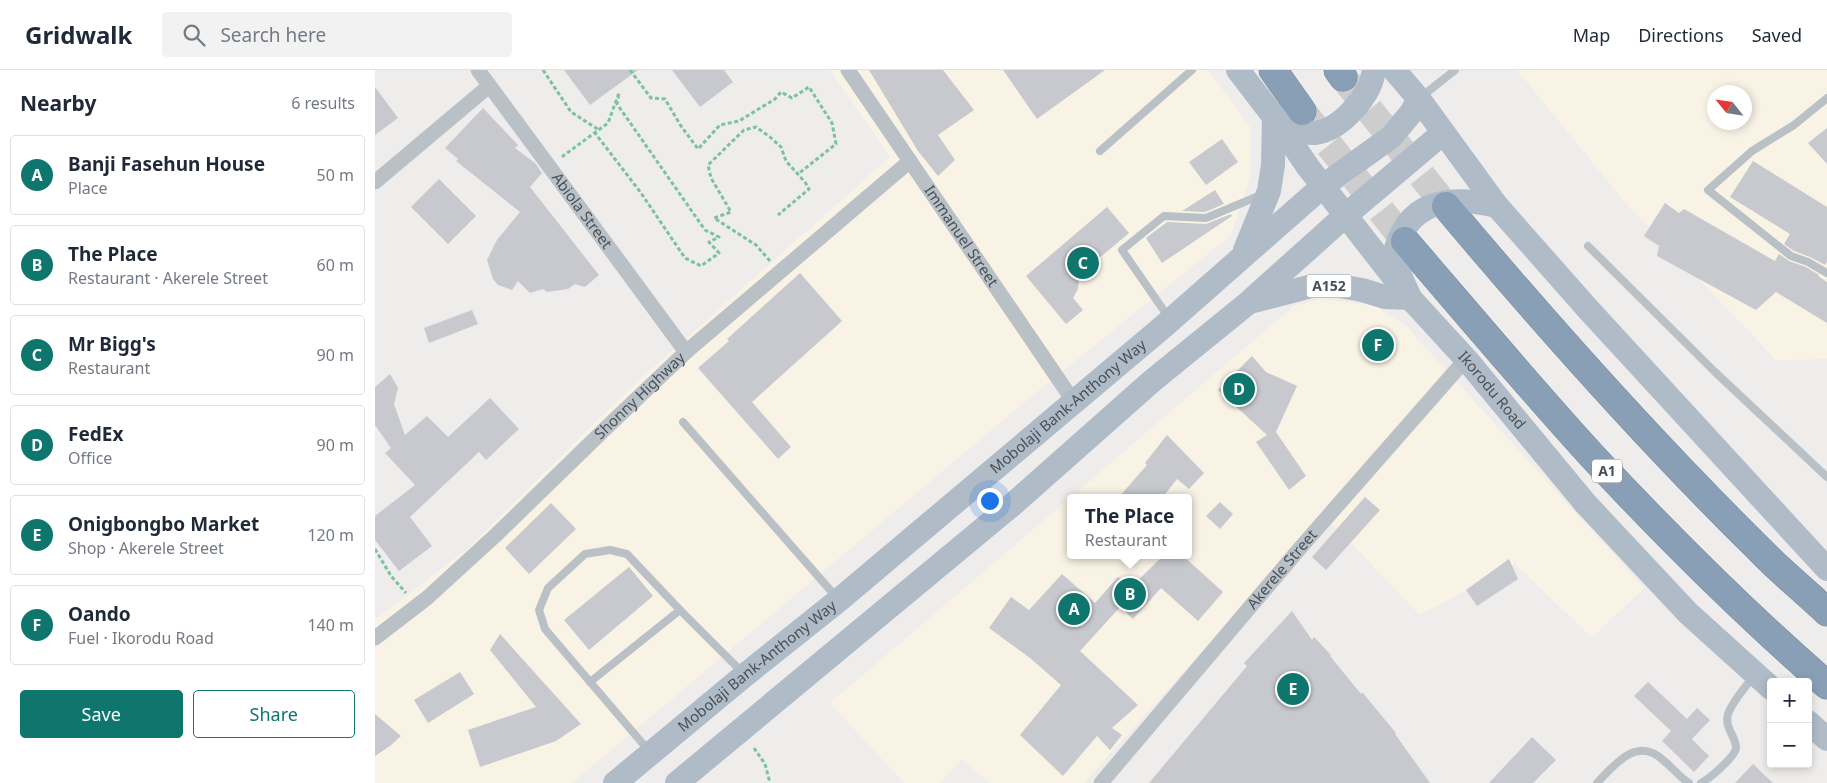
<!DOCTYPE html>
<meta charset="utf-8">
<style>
body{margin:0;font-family:"Noto Sans",sans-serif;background:#f2f2f3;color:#1f2937}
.controls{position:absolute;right:15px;bottom:15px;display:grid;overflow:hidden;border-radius:5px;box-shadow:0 2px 8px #0003}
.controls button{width:45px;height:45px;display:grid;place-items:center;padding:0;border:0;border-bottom:1px solid #e0e1e3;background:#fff;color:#1f2937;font:25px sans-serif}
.compass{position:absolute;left:1332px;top:15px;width:45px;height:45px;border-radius:50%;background:#fff;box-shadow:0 2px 8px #0003;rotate:300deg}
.you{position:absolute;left:614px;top:430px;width:18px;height:18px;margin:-12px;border:4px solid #fff;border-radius:50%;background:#1a73e8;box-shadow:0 0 0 8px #1a73e833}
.badge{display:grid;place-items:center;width:32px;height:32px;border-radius:50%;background:#0f766e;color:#fff;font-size:16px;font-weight:700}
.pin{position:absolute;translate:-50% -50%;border:2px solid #fff;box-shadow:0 1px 5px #0006}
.popup{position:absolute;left:692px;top:424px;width:125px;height:65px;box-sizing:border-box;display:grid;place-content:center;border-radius:5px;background:#fff;filter:drop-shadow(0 1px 4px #0005);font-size:16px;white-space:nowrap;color:#747a83}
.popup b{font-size:19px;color:#1f2937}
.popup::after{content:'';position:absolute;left:50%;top:100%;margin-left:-10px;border:10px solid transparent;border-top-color:#fff}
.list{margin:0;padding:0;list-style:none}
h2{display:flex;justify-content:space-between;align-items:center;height:65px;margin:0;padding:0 20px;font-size:21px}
h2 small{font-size:16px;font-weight:400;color:#747a83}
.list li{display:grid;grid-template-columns:32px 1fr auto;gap:15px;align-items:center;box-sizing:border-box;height:80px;margin:0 10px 10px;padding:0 10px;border:1px solid #e0e1e3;border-radius:5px}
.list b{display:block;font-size:19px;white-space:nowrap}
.list p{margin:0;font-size:16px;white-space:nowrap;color:#747a83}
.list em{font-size:16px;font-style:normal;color:#747a83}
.actions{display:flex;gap:10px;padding:15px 20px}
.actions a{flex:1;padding:11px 0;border:1px solid #0f766e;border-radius:5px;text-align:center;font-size:18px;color:#0f766e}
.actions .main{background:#0f766e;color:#fff}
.icon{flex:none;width:28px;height:28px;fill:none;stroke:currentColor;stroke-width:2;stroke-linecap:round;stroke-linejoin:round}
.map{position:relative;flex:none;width:1452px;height:713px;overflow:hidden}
header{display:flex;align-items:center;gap:30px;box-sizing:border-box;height:70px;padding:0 25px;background:#fff;border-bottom:1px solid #e0e1e3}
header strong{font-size:24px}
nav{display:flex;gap:28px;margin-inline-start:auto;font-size:18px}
.search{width:350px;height:45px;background:#f2f2f3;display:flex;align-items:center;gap:12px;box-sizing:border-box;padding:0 18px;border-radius:5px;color:#747a83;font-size:19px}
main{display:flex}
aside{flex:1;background:#fff}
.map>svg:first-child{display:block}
.commercial{fill:#f9f3e6;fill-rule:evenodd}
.building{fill:#c7c9ce}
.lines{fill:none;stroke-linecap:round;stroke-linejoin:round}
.motorway-tunnel{stroke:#cdcdce;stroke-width:28;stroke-dasharray:28 14;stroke-linecap:butt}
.motorway-casing{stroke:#758ba1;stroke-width:29}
.path{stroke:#7bc29e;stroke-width:3;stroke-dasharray:4 2.5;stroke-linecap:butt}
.service{stroke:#b9c1c7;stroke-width:8}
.minor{stroke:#b9c1c7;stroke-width:15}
.primary{stroke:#afbcc8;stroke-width:24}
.motorway{stroke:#899fb6;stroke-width:28}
.labels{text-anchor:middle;stroke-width:4.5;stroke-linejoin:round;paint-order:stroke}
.shield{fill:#fff;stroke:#7e8489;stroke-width:1}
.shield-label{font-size:14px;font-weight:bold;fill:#475057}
.street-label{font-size:15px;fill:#475057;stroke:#fff}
</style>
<header>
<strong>Gridwalk</strong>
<div class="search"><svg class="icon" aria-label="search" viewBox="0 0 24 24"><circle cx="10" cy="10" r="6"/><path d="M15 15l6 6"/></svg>Search here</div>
<nav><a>Map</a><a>Directions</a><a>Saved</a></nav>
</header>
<main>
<aside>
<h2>Nearby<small>6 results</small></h2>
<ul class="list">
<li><span class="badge">A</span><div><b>Banji Fasehun House</b><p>Place</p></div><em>50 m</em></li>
<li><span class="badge">B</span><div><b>The Place</b><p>Restaurant · Akerele Street</p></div><em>60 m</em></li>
<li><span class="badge">C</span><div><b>Mr Bigg's</b><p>Restaurant</p></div><em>90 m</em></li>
<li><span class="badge">D</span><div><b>FedEx</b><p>Office</p></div><em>90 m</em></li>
<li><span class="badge">E</span><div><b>Onigbongbo Market</b><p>Shop · Akerele Street</p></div><em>120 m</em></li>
<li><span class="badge">F</span><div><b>Oando</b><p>Fuel · Ikorodu Road</p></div><em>140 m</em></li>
</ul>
<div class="actions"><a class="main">Save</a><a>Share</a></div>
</aside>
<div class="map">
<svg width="1452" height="713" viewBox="0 0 1452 713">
<rect width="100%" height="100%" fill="#efecec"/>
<g class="commercial">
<path d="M455,0h378l42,57v51l-19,57 -204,165 -455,383h-197v-163l92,-71 160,-158 263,-234z"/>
<path d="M1142,0h310v289l-51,1 -151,-158zM1340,22h30v30h-30z"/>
<path d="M947,229l51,6 32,20 239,263 -52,50 -77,-74 -95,51 -96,-100 -240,268h-94l-28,-24 -23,24h-35l-74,-80 464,-397zM696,428h118v57h-118z"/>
</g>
<g class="building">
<path d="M189,0h74l-48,35z"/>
<path d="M297,0h52l9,12 -33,25z"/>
<path d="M494,0h74l31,40 -36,25 17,25 -17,16 -20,-25z"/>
<path d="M628,0h102l-68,49z"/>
<path d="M0,17l23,31 -23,17z"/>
<path d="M108,38l35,37 -3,3 20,15 7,10 -12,14 69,88 -14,12 -10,-3 -7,5 -21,3 -4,-3 -13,4 -12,-12 -6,9 -14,-5 -5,-6 -6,-19 10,-20 23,-28 -64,-51 2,-2 -13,-11z"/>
<path d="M1452,58v36l-19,-21z"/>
<path d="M847,69l16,23 -32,23 -17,-23z"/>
<path d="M1378,91l74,46v55l-2,3 -15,-8 -16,-6 -10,-7 6,-10 -60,-37z"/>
<path d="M64,109l37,37 -28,28 -37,-37z"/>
<path d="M840,120l9,14 -19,8 -23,-1z"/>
<path d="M1290,133l14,10 5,-4 91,52 4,-7 10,7 17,6 13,8 -1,1 9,6v41l-51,-31 -20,18 -99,-54 2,-10 -15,-10z"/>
<path d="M732,137l22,26 -49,41 -2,15 -5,9 10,12 -17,14 -40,-48z"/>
<path d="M856,144l1,2 -70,47 -16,-25 21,-16 39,2z"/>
<path d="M425,203l42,48 -90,81 39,45 -13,12 -80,-91 31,-27 -2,-2z"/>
<path d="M97,240l6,14 -49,19 -5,-15z"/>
<path d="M877,286l14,16 31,14 -21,46 30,44 -17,14 -33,-48 11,-7 -49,-45z"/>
<path d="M15,304l8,14 -4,16 11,31 22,-19 21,21 42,-39 29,31 -33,31 -7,-8 -69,65 22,29 -33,25 -24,-31v-24l40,-31 -30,-32 6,-5 -16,-23v-38z"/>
<path d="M792,365l37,38 -15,16 -12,-10 -15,19h-44l29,-33 -2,-2z"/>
<path d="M990,427l15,13 -54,60 -14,-13z"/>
<path d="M845,432l13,12 -13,15 -14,-13z"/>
<path d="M176,433l25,26 -47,45 -24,-26z"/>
<path d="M789,485h18l41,37 -25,29 -37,-33 -28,31 -13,-12 -40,44 58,54 -26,23 10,7 -12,15 -13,-14 -34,40 -43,-41 41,-50 -31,-27 -41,-30 22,-31 18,13 33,-36 33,29 23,-26 12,11z"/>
<path d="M1134,489l9,20 -41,27 -11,-16z"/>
<path d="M254,497l24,29 -64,54 -25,-30z"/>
<path d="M917,541l20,29 2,-3 17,18 -1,1 31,38 1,-2 34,41 -1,1 35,49h-281l98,-117 -3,-3z"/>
<path d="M125,564l81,90 -25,17 -76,26 -12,-37 68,-23 -46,-57z"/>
<path d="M85,602l14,22 -46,29 -14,-23z"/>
<path d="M1273,612l39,37 10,-11 13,12 -18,19 17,17 -15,16 -32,-31 9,-10 -37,-35z"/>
<path d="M0,644l26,22 -11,10 -15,10z"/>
<path d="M1157,667l24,23 -23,23h-44z"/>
<path d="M1378,694l20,19h-38z"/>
</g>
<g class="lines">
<g class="motorway-tunnel">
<path d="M968,7l103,129"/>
<path d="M928,42l102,129"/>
</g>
<g class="motorway-casing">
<g id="motorway">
<path d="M898,0l29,41"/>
<path d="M963,0l5,7"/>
<path d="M1071,136c100,119 203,235 314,344 21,22 45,41 67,62"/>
<path d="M1030,171c62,72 124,146 189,217 74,79 151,156 233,227"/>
</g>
</g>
<g class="path">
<path d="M168,0l28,42 28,18"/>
<path d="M255,0l21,28 14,1 16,27 17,23 22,-24 19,-4 36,-22 6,-7 11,6 17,-11 23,36 4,21 -38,30"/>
<path d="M189,87l-1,-1 45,-33 11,-30 -2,11 88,126 14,7 -10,5 10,11 -18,13 -16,-8 -44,-65 -46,-60"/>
<path d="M395,191l-14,-16 -42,-27 17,-6 -20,-34 -3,-13 36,-35 12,-3 14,10 11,10 5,14 19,21 4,7 -31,26"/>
<path d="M0,479l16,27 15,17"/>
<path d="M379,678l11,16 5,19"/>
</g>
<g class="service">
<path d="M1046,27l34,-27"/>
<path d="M1452,28l-33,27 -42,26 -44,39 83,66 17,6 19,11"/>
<path d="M725,81l92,-81"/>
<path d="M1213,176l127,126 112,105"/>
<path d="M794,248l-47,-68 42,-34 42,2 55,-23"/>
<path d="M308,352l155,177"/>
<path d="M215,612l90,-72"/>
<path d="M274,681l-104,-122 -6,-19 9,-22 37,-34 25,-4 17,4 53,56 64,64"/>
<path d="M1222,713c18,-19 40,-47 66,-23 9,7 16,17 26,23"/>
<path d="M1326,713c8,-4 34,-26 35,-35 0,-12 -12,-20 -8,-34 5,-14 18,-27 26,-39"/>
</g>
<g class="minor">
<path id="s1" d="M103,0l208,282"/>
<path id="s2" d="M473,0l226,332"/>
<path d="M0,112l114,-96"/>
<path id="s3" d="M0,568l52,-40 70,-64 110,-107 79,-75 224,-191"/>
<path id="s4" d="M726,713l200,-236 165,-188"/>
</g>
<g class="primary">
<path id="s5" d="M863,0l36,47 34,50 102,131 56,61 119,144 103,110 83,75"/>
<path d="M1019,0l25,29 78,107 90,102 240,261"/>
<path d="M900,48c12,6 26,16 40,15 26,-3 56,-38 59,-63"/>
<path d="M870,180l24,-59 4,-26 1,-48"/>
<path d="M879,231l58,-15h27l23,4 23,7 25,1c-5,-13 -15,-29 -15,-43 0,-8 4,-16 7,-22 19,-37 60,-35 95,-27"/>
<path d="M1433,652l19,17"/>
<path id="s6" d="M240,713l130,-108 94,-75 325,-274 159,-140 68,-49 20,-24 8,-14"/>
<path d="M302,713l335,-278 140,-124 96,-78 98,-88 97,-82"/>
</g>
<use href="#motorway" class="motorway"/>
</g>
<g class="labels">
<g class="shield">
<rect x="931.5" y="204.5" width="45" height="23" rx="4"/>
<rect x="1217" y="389.5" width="30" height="23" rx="4"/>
</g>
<g class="shield-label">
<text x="954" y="221">A152</text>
<text x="1232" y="406">A1</text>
</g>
<g class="street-label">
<text dy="5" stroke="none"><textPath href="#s1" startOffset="175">Abiola Street</textPath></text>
<text dy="5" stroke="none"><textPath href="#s2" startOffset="201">Immanuel Street</textPath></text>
<text dy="5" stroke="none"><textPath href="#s5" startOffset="409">Ikorodu Road</textPath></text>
<text dy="5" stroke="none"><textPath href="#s3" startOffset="359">Shonny Highway</textPath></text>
<text dy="5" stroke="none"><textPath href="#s6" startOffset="589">Mobolaji Bank-Anthony Way</textPath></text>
<text dy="5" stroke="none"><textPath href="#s4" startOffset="280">Akerele Street</textPath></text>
<text dy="5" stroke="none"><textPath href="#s6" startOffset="184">Mobolaji Bank-Anthony Way</textPath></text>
</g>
</g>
</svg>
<div class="controls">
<button>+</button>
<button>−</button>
</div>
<svg class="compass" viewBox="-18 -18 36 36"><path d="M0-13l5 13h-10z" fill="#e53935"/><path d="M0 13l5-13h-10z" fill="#747a83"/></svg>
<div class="you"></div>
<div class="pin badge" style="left:699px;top:539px">A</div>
<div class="pin badge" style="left:755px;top:524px">B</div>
<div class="popup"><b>The Place</b>Restaurant</div>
<div class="pin badge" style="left:708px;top:193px">C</div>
<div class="pin badge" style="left:864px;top:319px">D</div>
<div class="pin badge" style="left:918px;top:619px">E</div>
<div class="pin badge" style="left:1003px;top:275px">F</div>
</div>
</main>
